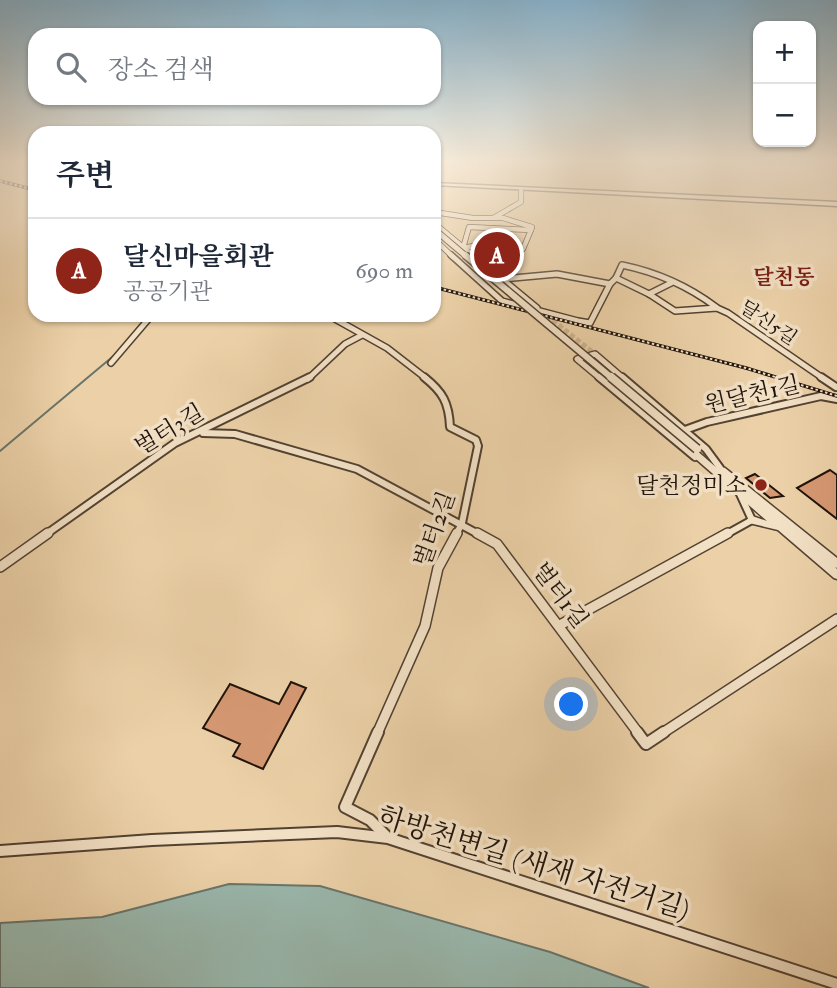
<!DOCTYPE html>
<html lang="ko">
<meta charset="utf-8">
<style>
body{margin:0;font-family:"IM FELL Double Pica","Noto Serif KR",serif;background:#f2f2f3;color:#1f2937}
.controls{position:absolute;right:21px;top:21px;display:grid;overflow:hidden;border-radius:14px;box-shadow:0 2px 5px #0004}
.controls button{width:63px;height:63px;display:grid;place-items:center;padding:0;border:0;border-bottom:2px solid #e0e1e3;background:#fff;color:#1f2937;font:35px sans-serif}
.you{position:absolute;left:572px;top:705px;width:24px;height:24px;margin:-18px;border:5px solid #fff;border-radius:50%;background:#1a73e8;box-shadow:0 0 0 10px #1a73e833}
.badge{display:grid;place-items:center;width:46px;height:46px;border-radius:50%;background:#8f2418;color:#fff;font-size:23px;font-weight:700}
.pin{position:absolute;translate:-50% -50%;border:4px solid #fff;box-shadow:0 2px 7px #0006}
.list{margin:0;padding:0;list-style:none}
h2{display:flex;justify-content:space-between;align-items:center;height:91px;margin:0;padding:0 28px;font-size:30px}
h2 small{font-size:23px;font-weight:400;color:#747a83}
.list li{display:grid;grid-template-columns:46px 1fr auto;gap:21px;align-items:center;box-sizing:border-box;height:105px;padding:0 28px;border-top:2px solid #e0e1e3}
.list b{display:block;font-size:26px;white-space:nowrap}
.list p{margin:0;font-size:23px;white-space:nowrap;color:#747a83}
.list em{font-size:23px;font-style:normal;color:#747a83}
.icon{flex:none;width:38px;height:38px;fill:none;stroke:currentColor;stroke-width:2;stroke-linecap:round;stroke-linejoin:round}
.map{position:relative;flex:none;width:837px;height:988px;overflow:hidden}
.search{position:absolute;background:#fff;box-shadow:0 2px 5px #0004;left:28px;top:28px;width:413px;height:77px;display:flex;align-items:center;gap:18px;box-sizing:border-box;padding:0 24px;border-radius:21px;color:#747a83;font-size:26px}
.panel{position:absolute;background:#fff;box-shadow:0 2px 5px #0004;left:28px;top:126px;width:413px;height:196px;border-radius:21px}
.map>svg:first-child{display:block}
.water{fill:#99b7ac;stroke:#68756b;stroke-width:2}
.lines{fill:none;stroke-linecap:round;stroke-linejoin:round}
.stream{stroke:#68756b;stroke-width:2}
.building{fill:#d69974;stroke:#1f130a;stroke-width:2}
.minor-tunnel{stroke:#cdb490;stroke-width:5;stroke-dasharray:5 2.5;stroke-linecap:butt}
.minor-far4-casing{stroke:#524232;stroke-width:6}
.minor-far3-casing{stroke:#524232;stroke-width:8}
.minor-far2-casing{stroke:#524232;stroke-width:10}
.minor-far1-casing{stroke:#524232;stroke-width:12}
.minor-casing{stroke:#524232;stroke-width:14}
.tertiary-casing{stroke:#524232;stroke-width:3}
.minor-far4{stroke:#f3e1c6;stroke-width:4.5}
.minor-far3{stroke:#f3e1c6;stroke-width:5}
.minor-far2{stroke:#f3e1c6;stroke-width:6}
.minor-far1{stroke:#f3e1c6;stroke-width:9}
.minor{stroke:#f3e1c6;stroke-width:10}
.tertiary{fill:#f3e1c6;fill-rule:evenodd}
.rail-casing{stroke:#1f130a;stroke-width:3.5}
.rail{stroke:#f3e1c6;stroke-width:2;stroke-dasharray:2.5;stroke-linecap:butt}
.tertiary-bridge-far2-casing{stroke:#524232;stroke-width:7;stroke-linecap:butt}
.tertiary-bridge-far1-casing{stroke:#524232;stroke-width:9;stroke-linecap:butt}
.tertiary-bridge-casing{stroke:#524232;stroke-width:11;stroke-linecap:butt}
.tertiary-bridge-far2{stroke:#f3e1c6;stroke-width:5}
.tertiary-bridge-far1{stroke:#f3e1c6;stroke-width:6}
.tertiary-bridge{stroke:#f3e1c6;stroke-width:8}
.poi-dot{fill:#8f2418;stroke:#f3e1c6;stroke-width:2.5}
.labels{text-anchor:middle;stroke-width:7;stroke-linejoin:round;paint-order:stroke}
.far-street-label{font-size:19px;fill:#1f130a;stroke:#f3e1c6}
.far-quarter-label{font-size:21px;font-weight:bold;fill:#7a1f14;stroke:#f3e1c6}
.street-label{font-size:23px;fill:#1f130a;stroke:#f3e1c6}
.poi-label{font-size:23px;fill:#1f130a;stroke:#f3e1c6;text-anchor:end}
.near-street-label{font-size:28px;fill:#1f130a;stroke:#f3e1c6}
</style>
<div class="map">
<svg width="837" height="988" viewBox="0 0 837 988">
<rect width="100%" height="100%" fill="#ecd1a8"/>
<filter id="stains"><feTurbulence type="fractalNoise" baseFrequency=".00286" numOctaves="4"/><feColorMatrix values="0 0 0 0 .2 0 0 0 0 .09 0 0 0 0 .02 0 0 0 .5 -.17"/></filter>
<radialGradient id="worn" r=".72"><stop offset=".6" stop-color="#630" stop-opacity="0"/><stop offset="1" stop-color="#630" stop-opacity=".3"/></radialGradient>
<path class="water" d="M229,884l91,2 230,66 99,36h-649v-65l102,-6z"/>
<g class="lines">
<path class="stream" d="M0,451l117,-98"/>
</g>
<g class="building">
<path d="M830,470l7,5v44l-40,-31z"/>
<path d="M755,474l28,22 -13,2 -24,-20z"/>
<path d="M291,682l15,6 -43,81 -30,-13 7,-12 -37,-16 27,-44 49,20z"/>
</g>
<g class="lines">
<path class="minor-tunnel" d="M541,311l54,43"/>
<g class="minor-far4-casing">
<g id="minor-far4">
<path d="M434,212l39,6h30l29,9 -1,3"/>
<path d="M495,217l26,-15v-11"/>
<path d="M434,223l41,34"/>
<path d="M469,227l62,3 -8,19 -50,-3 -10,2z"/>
<path d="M434,239l19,18"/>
</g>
</g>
<g class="minor-far3-casing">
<g id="minor-far3">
<path d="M451,255l51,46 76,20 12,2 20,-39"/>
<path d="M473,255l64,53"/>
<path d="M616,278l6,-13c34,7 66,21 94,42"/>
<path d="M502,279l55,-5 53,10 6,-6 33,16 26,17 42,-3 11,5 96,66"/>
<path d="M649,294l22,-11"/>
<path d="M328,315l59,33 40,31"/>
<path d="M111,363l41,-48"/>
<path d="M308,379l37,-35 17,-9"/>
<path d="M601,379l-24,-20 18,-5 29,25"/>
</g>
</g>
<g class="minor-far2-casing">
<g id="minor-far2">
<path d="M424,377c19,15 25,26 26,50l26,13 2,6 -16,77 -6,12"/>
<path d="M599,377l96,80"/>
<path d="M622,377l84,72 14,19"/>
<path d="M821,377l15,10"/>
<path d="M685,430l22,-8 114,-26 16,3"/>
<path d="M203,433l32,1 122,35 123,66"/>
<path d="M45,535l130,-92 135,-66"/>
<path d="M725,535l27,-15 -12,-26"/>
</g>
</g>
<g class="minor-far1-casing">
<g id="minor-far1">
<path d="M477,533l20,11 142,190"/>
<path d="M0,567l48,-34"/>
<path d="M560,625l168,-92"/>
<path d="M377,734l48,-108 13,-58 19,-35"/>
<path d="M661,734l176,-115"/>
</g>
</g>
<g class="minor-casing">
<g id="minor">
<path d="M378,732l-33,75 25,13 17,17"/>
<path d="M637,732l9,12 18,-12"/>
<path d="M0,851l152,-11 185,-8 51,6 449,146"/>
</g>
</g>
<g class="tertiary-casing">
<g id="tertiary">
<path d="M434,183l403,19v4l-403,-21z"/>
<path d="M692,448l3,1 23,20 4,-2 3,1 112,90v10l-2,-1 2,2v10l-3,-1 -56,-48 -29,-7 -2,-3 2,-3 3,-1 15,5 -78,-68 -1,-2 1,-2z"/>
</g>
</g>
<use href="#minor-far4" class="minor-far4"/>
<use href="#minor-far3" class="minor-far3"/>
<use href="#minor-far2" class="minor-far2"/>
<use href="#minor-far1" class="minor-far1"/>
<use href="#minor" class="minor"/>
<use href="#tertiary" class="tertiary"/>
<g class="rail-casing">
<g id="rail">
<path d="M0,181l35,9"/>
<path d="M434,287l312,81 91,28"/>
</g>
</g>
<use href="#rail" class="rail"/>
<g class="tertiary-bridge-far2-casing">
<path id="tertiary-bridge-far2" d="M434,229l33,28"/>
</g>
<g class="tertiary-bridge-far1-casing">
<path id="tertiary-bridge-far1" d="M465,255l148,124"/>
</g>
<g class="tertiary-bridge-casing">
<path id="tertiary-bridge" d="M611,377l86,72"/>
</g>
<use href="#tertiary-bridge-far2" class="tertiary-bridge-far2"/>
<use href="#tertiary-bridge-far1" class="tertiary-bridge-far1"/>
<use href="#tertiary-bridge" class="tertiary-bridge"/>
</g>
<linearGradient id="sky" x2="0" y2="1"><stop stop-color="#88b5d0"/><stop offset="0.54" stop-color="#f6ead8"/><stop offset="1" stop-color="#f6ead8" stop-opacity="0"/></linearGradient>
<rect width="837" height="298" fill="url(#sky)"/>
<circle class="poi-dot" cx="761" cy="485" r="7"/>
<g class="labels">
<g class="far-street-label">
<text transform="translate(769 322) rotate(34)" y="7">달신5길</text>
</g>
<g class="far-quarter-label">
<text x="784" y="284">달천동</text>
</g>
<g class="street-label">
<text transform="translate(752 394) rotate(-13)" y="8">원달천1길</text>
<text transform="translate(169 429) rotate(-31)" y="8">벌터3길</text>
<text transform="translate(434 529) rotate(-70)" y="8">벌터2길</text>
<text transform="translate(561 595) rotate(53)" y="8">벌터1길</text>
</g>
<g class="poi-label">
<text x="747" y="493">달천정미소</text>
</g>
<g class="near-street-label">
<text transform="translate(534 862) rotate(17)" y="10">하방천변길 (새재 자전거길)</text>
</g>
</g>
<rect width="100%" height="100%" filter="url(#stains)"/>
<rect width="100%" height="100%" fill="url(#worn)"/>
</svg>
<div class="controls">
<button>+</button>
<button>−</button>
</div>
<div class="you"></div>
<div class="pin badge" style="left:497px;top:255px">A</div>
<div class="search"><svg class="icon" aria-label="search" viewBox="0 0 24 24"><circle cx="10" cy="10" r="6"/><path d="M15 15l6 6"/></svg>장소 검색</div>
<section class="panel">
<h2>주변<small></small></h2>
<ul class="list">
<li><span class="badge">A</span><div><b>달신마을회관</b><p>공공기관</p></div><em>690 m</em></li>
</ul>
</section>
</div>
